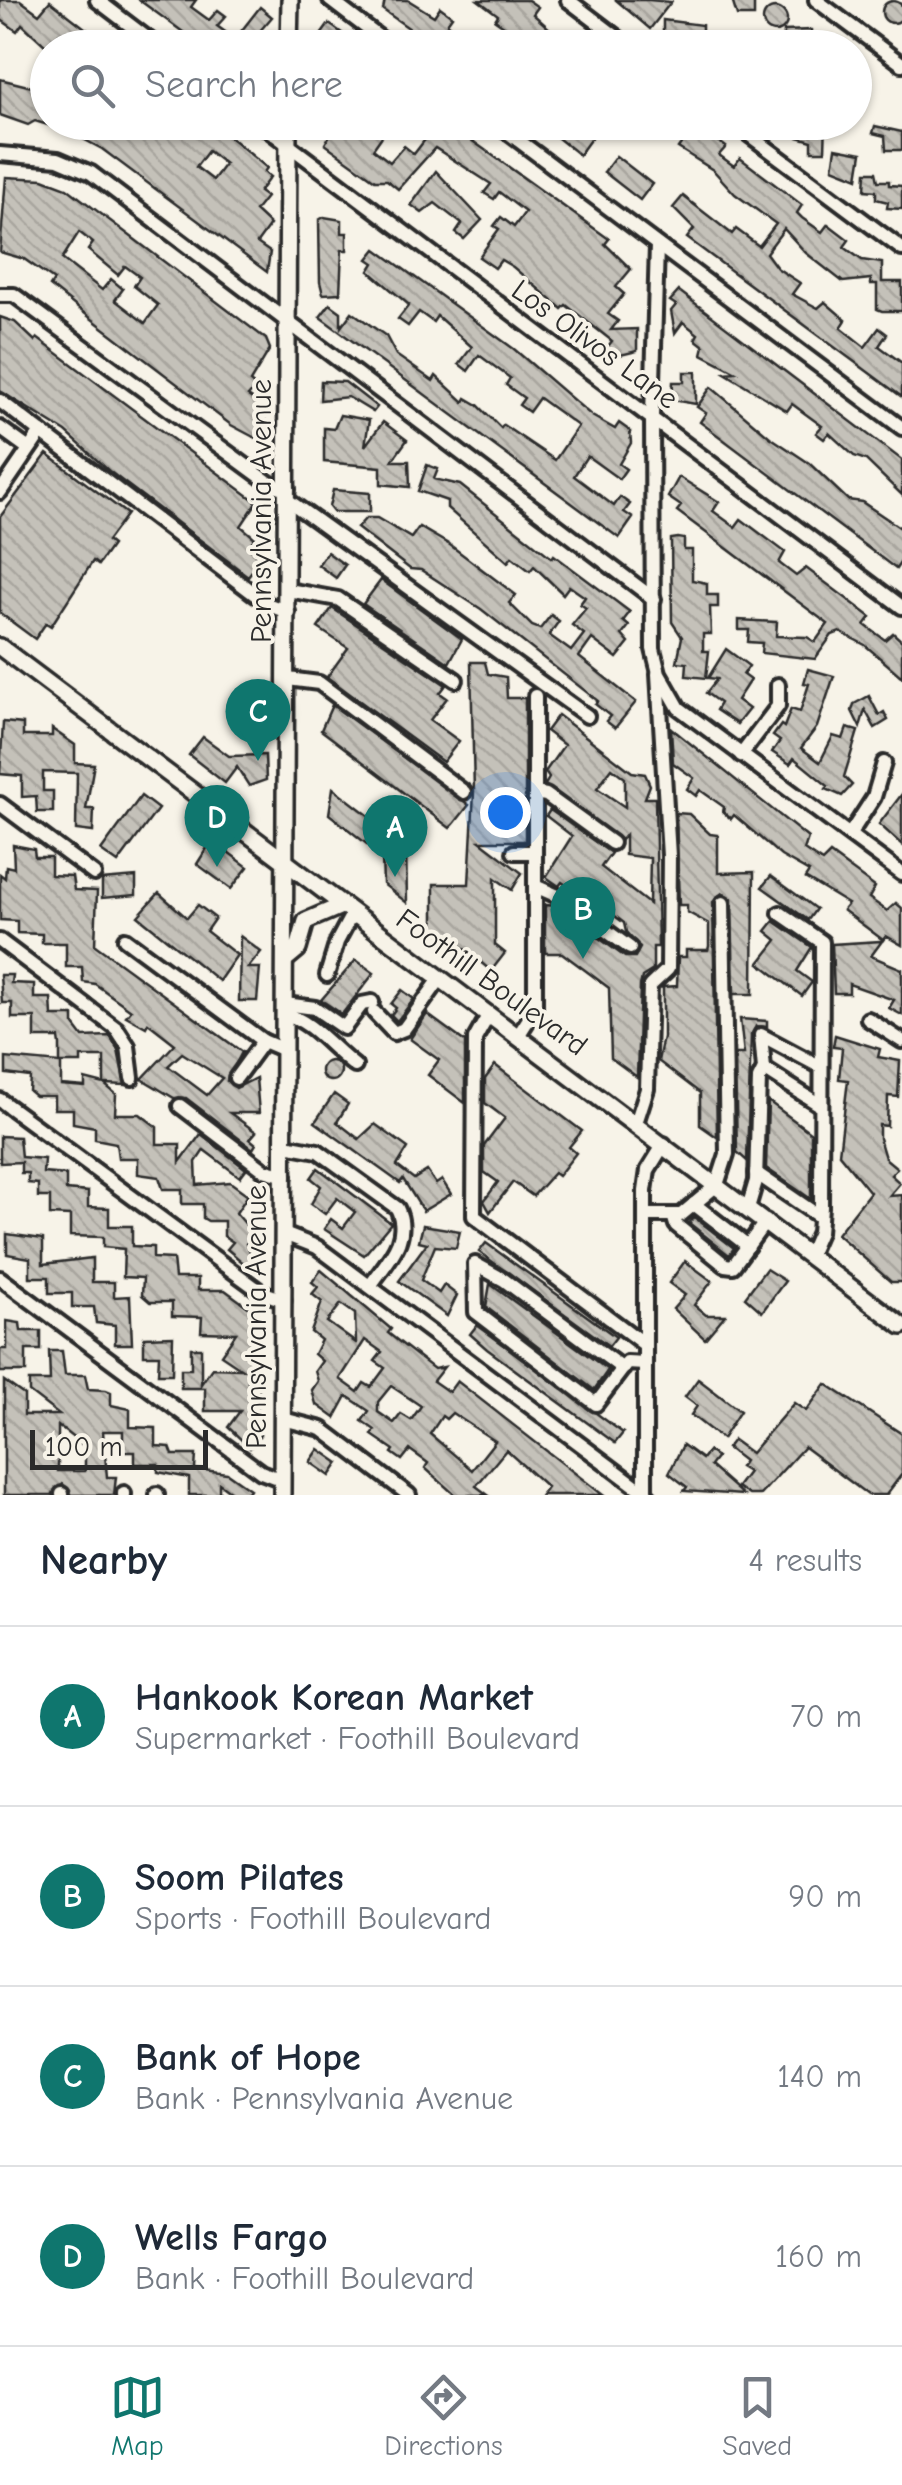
<!DOCTYPE html>
<meta charset="utf-8">
<style>
body{margin:0;font-family:"Comic Neue",sans-serif;background:#f2f2f3;color:#1f2937}
.scale{position:absolute;left:30px;bottom:25px;width:178px;box-sizing:border-box;padding-left:10px;border:5px solid #2b2b2b;border-top:0;font-size:28px;line-height:35px;white-space:nowrap;color:#2b2b2b;-webkit-text-stroke:8px #f7f3e8;paint-order:stroke}
.you{position:absolute;left:505px;top:812px;width:35px;height:35px;margin:-25px;border:8px solid #fff;border-radius:50%;background:#1a73e8;box-shadow:0 0 0 15px #1a73e833}
.badge{display:grid;place-items:center;width:65px;height:65px;border-radius:50%;background:#0f766e;color:#fff;font-size:32px;font-weight:700}
.pin{position:absolute;translate:-50% -82px;filter:drop-shadow(0 2px 5px #0008)}
.pin::after{content:'';position:absolute;top:52px;width:35px;height:30px;background:inherit;clip-path:polygon(0 0,100% 0,50% 100%)}
.list{margin:0;padding:0;list-style:none}
h2{display:flex;justify-content:space-between;align-items:center;height:130px;margin:0;padding:0 40px;font-size:42px}
h2 small{font-size:32px;font-weight:400;color:#747a83}
.list li{display:grid;grid-template-columns:65px 1fr auto;gap:30px;align-items:center;box-sizing:border-box;height:180px;padding:0 40px;border-top:2px solid #e0e1e3}
.list b{display:block;font-size:38px;white-space:nowrap}
.list p{margin:0;font-size:32px;white-space:nowrap;color:#747a83}
.list em{font-size:32px;font-style:normal;color:#747a83}
.icon{flex:none;width:55px;height:55px;fill:none;stroke:currentColor;stroke-width:2;stroke-linecap:round;stroke-linejoin:round}
.map{position:relative;flex:none;width:902px;height:1495px;overflow:hidden}
.search{position:absolute;background:#fff;box-shadow:0 2px 8px #0004;left:30px;right:30px;top:30px;height:110px;display:flex;align-items:center;gap:25px;box-sizing:border-box;padding:0 35px;border-radius:55px;color:#747a83;font-size:38px}
.sheet{height:850px;background:#fff}
nav{display:flex;justify-content:space-around;align-items:center;box-sizing:border-box;height:140px;border-top:2px solid #e0e1e3;background:#fff;font-size:28px;color:#747a83}
nav a{display:grid;justify-items:center;gap:5px}
nav .on{color:#0f766e}
.map>svg:first-child{display:block}
.building{fill:url(#building-back-hatch);stroke:#2b2b2b;stroke-width:2.5;fill-rule:evenodd}
.lines{fill:none;stroke-linecap:round;stroke-linejoin:round}
.minor-casing{stroke:#2b2b2b;stroke-width:20}
.major-casing{stroke:#2b2b2b;stroke-width:22}
.minor{stroke:#f7f3e8;stroke-width:12}
.major{stroke:#f7f3e8;stroke-width:15}
.labels{text-anchor:middle;stroke-width:8;stroke-linejoin:round;paint-order:stroke}
.street-label{font-size:30px;fill:#2b2b2b;stroke:#f7f3e8}
</style>
<div class="map">
<svg width="902" height="1495" viewBox="0 0 902 1495">
<defs>
<pattern id="building-back-hatch" width="6" height="6" patternUnits="userSpaceOnUse" patternTransform="scale(2.5)"><rect width="6" height="6" fill="#c4c1b9"/><path d="M-1 5l2 2M0 0l6 6M5-1l2 2" fill="none" stroke="#a9a69f"/></pattern>
</defs>
<rect width="100%" height="100%" fill="#f7f3e8"/>
<filter id="ink" filterUnits="userSpaceOnUse"><feTurbulence type="fractalNoise" baseFrequency=".01" numOctaves="2"/><feDisplacementMap in="SourceGraphic" scale="20" xChannelSelector="R" yChannelSelector="G"/><feConvolveMatrix kernelMatrix="1 2 1 2 8 2 1 2 1" color-interpolation-filters="sRGB"/></filter>
<g filter="url(#ink)">
<g class="building">
<path d="M0,0h20l19,14 11,-13 61,47h-30l-22,-14 -11,14 -26,-24 -5,7 -17,-12z"/>
<path d="M139,0h57l-5,7 18,13 9,-10 8,6 -9,10 18,13 25,-32 12,10 -27,31h-40z"/>
<path d="M385,0h23l26,16 6,-9 12,9 -5,7 32,25h-42l-54,-38z"/>
<path d="M478,0h50l10,7 -5,7 38,34h-35l-41,-28 3,-5z"/>
<path d="M616,0h33l22,2 -21,27z"/>
<path d="M732,0h22v16h-17z"/>
<circle cx="893" cy="12" r="11"/>
<circle cx="775" cy="20" r="12"/>
<path d="M663,20l39,5v13h-15v6l-24,-2z"/>
<path d="M329,24l6,4 27,20h-43l7,-9 -5,-4z"/>
<path d="M811,30l1,18h-29l1,-17z"/>
<path d="M0,79l48,12v34l-13,-4 -7,4 -28,-10z"/>
<path d="M51,122h84l6,5 3,-5h68l55,46 -3,4 6,5 -11,15 7,5 -11,14 15,14 -13,18 13,9 -3,20 -165,-123zM208,151l17,13 -12,16 -17,-13z"/>
<path d="M337,122h55l-19,27 17,13 14,-16 10,8 13,-17 -22,-15h41l163,117 -4,5 26,25 -15,18 8,7 -16,20 10,7 -7,9 26,-1v22l-21,5 -6,8 -10,-7 12,-16 -46,-36 -4,4 -49,-42 -12,-7 -6,8 -16,-11 20,-28 -5,-3 7,-9 13,10 11,-15 -26,-20 -5,7 -10,-6 7,-9 -56,-36 -37,41 -11,-9h-12l-50,-36z"/>
<path d="M538,122h49l10,8 -18,25z"/>
<path d="M630,122h63l33,25 -7,8 15,11 6,-8 62,47 -5,8 5,5 20,14 6,-8 21,16 -5,7 18,13 20,3v19h20v29h-20l-5,-2v-25h-6v-5l-28,3 -37,-29 -22,-24 -18,24 11,15 23,15 -8,11 26,14 7,-6 21,18 -5,8 24,19 14,-19 8,6 -8,12 23,17v34l-215,-159 7,-9 -21,-21 10,-12 49,38 4,-5 23,17 17,-22 -41,-30 -22,-24 -35,-22 5,-7 -20,-15 -4,9 -6,-3 -3,7 -16,-7 3,-6z"/>
<path d="M812,122h14l-1,29h-13v-10l-14,-4v-14z"/>
<path d="M875,126l27,6v18h-16l-1,-14 -12,-3z"/>
<path d="M836,148l26,5 -4,25 -25,-10z"/>
<path d="M616,156l36,28 -12,16 -36,-28z"/>
<path d="M436,171l46,49 -18,19 -8,-6 6,-9 -27,-21 -13,10 -11,-8z"/>
<path d="M866,172h10l2,9h11v4l13,1v23l-15,-1 1,-6 -12,-3v-8l-11,-1z"/>
<path d="M6,177l37,2 24,9 199,151 4,10 -20,33 6,5 -8,9 22,15 -10,13 10,8 -7,10 -32,-17 -156,-119 -25,-20 4,-6 -30,-21 -24,-7zM79,232l14,11 -5,7 30,25 7,-9 15,11 -6,9 24,19 -13,18 -30,-23 8,-11 -12,-10 -9,11 -40,-31z"/>
<path d="M324,217l18,3v13h5v17h-5l-2,43 -17,1 -3,-12 -1,-62z"/>
<path d="M376,249l138,100 78,67 23,13 4,-6 11,8 1,12 -12,21 7,5 -7,10 -32,-23 -13,20 40,30 6,-9 10,7 -6,8 9,6 -14,20 -299,-221 10,-13 11,8v15l11,-15 34,24 10,19 37,26 3,-5 28,26 2,-4 12,7 23,23 2,-3 52,35 23,-34 -39,-28 -10,14 -10,-7 5,-7 -18,-13 4,-7 -31,-23 -11,16 -9,-7 13,-17 -35,-31 -4,6 -14,-10 -11,14 -10,-7 11,-14 -40,-34 5,-8 -6,-4z"/>
<path d="M679,291l223,169v35l-36,-35 -12,-4 -25,-23 -5,6 -8,-6 6,-7 -30,-22 -5,7 -62,-38 11,-1 -34,-18 2,-8 -9,-7 3,-5 -15,-12 -8,11 -4,-22 5,-6 -6,-4z"/>
<path d="M0,317l15,5 20,19 2,-3 220,164 -16,24 14,12 -6,7 12,14 -13,17 -139,-105 -43,-39 -66,-41z"/>
<path d="M684,372h12v32l-24,-4 1,-18h11z"/>
<path d="M321,381l24,1 32,25 -4,5 -25,-15 -28,3z"/>
<path d="M711,387l59,50 39,26 39,37 14,2 40,27v31l-6,9 -196,-147 6,-9 -9,-6z"/>
<path d="M340,415l29,5 -4,26 18,-24 24,18 -15,21h17l1,26 -29,-3v-17l-57,-5v-34l10,1z"/>
<path d="M47,454l80,60 -20,27 5,4 -14,20 -5,-4 -42,65 -5,-3 -11,16 -35,-26v-96z"/>
<path d="M427,465l11,4 -4,10 26,6 92,73 2,-3 76,57 -7,9 6,5 -7,9 7,8 -12,15 -25,-19 -13,18 57,45 -21,26 -9,-7 4,-5 -15,-12 3,-3 -117,-92 -60,-39 -11,-1 -53,-41 9,-10h11l34,20 8,-11 31,18 66,50 -7,8 23,23 8,3 11,-14 8,6 -10,14 22,16 13,-17 -12,-9 14,-17 -6,-4 5,-7 -16,-11 -6,8 -29,-28 -4,5 -18,-14 -4,5 -61,-54v-7l-29,-10z"/>
<path d="M679,477l40,25 -6,9 22,16 6,-8 44,33 -6,11 17,13 10,-8 65,49 -6,8 20,15 8,-7 9,8v36l-37,-32 -25,-13 -8,3 -17,24 -54,-6 1,-10 -14,-1 1,-12h-10v-10l38,2 -1,14 31,1 8,5 13,-18 -151,-113 4,-5 -13,-9z"/>
<path d="M333,490l37,3v19h-37l-4,-5z"/>
<path d="M678,538l6,1v11h8v30l15,3v12h11v12h-8l1,27h-8v17h6l-3,27 -20,-2 1,-13 -10,-1 5,-25 -10,-15 -1,-83z"/>
<path d="M327,552l18,13 -9,13 -18,-13z"/>
<path d="M381,580l81,59 -13,24 -86,-59z"/>
<path d="M332,608l114,77 -6,8 7,5 -17,22 29,21 -16,21 -116,-85 21,-29 -30,-20z"/>
<path d="M726,649l23,17 -6,9 7,5 -13,20 12,9 -12,15 -21,-14 4,-7 -14,-10 11,-14 -9,-1z"/>
<path d="M471,662h14l3,12 18,3 1,21h18v143h-45l42,32 -10,17 -17,-12v67l10,8 -14,18 -37,-31 -3,3 -17,-13v-46h35l5,-92z"/>
<path d="M808,669l26,7 -17,51 -16,21 19,14 13,-26 10,3 4,-11 11,3 -14,46 8,8 -10,11 -16,-7 2,-3 -34,-28 -4,6 -18,-12 8,-11 -7,-5 8,-11 3,2 7,-18 9,3 9,-28 -5,-1z"/>
<path d="M869,696l10,19 5,-3 4,8 -13,8 -10,-18 -5,17 -8,-16 2,-7z"/>
<path d="M332,705l137,100 -15,19 -4,4 -129,-98z"/>
<path d="M558,715l74,57 13,2 5,11 -5,13h10l3,149h-5v23l-11,7 -2,9 -3,91 -26,-19 -2,-70 -47,-35h-17v-48l10,1 70,51h10l5,-9 -14,-16 -2,-9 -49,-37 -2,4 -11,-8 -3,4 -13,-9 26,-41 -26,-20 4,-6 61,43 -10,14 48,37 1,-46 -25,-3v-20l-4,5 -76,-55 4,-7 -4,-6 19,-27 -18,-14zM612,768l13,10v29l-28,-19z"/>
<path d="M3,722l20,2v12h29v-7l23,16v18l19,1 -8,45h8l-1,23 -17,-2 1,-57 -34,-1v19h10v21h-16l-1,-16 -14,1v-21l-22,-2z"/>
<path d="M671,728l137,110 -4,12 18,12 8,-8 45,33 -6,11 18,13 9,-8 6,5v37l-16,-9 -3,4 -40,-30 5,-6 -43,-26 4,-6 -28,-16 -47,-41 -3,4 -8,-7 1,-5 -24,-17 -4,6 -9,-7 7,-11 -21,-15z"/>
<path d="M203,737l26,19 36,-1 1,25 -17,6 -12,-19 -12,16 -36,-28z"/>
<path d="M333,788l73,56 1,59 -24,-19 -1,-28 -53,-42z"/>
<path d="M902,794v51l-23,-21z"/>
<path d="M141,796l17,13 -40,54 -17,-12z"/>
<path d="M676,813l13,1 21,20 8,1v38l36,-1 -1,122h-19l-2,-95 -10,-6 -9,9 4,235 -17,-12v-32l-42,-32 5,-24v-50l14,-1 1,-29h8v-7h22l1,-4v-22l-22,-12v-7h-8z"/>
<path d="M212,840l36,27 -17,22 -34,-25z"/>
<path d="M13,845l21,4 1,8h16v18l21,1 2,14 23,1 -2,54 147,107 -15,29 9,7 20,-10 3,35h-29l26,19 -6,7 6,5 -3,5 -67,-51h-12l-32,-19 33,-35 -27,-21 -2,4 -20,-11 5,-6 -36,-26 -12,-2 -1,-15h-16v-24h-24v-9l-25,-1v-12l-17,-1v-46l5,4 1,-12 8,2zM182,1053l40,25 -15,17 -39,-29z"/>
<path d="M771,876l45,33 -8,11 -46,-33z"/>
<path d="M136,877v18l-34,3v-18z"/>
<path d="M159,893l28,25 11,-13 17,13 -9,13 31,24 -18,26 -81,-65z"/>
<path d="M774,921l38,26 -15,24 15,11 -10,14 -43,-33 18,-23 -11,-9z"/>
<path d="M240,936l21,16 -13,16h12l-3,33h-18z"/>
<path d="M882,941l-11,15 31,13v46l-13,-7 5,-8 -45,-16v9h-15l-2,-49z"/>
<path d="M356,960l18,13 -32,41 -21,-14z"/>
<path d="M0,975h12l-1,8 23,1v14h17l1,18h22v9l9,12 27,-1 8,14 7,35 -21,-1 12,10 -1,20h25l17,13v17h23v18l21,-28 45,35 -6,8 -36,-27 -8,12 1,23 33,-3 18,13 -12,18 18,21 -8,10 7,13 -6,9 -20,-17 6,-7 -9,-6v-15h-16l-5,-3v-14h-21v-15h-19l-4,-12 -21,-3v-16h-20l-2,-15 -21,-4v-12l-22,-4v-14h-19v-13h-19l-6,-5 1,-14 -24,-3v-16l54,5v-18l-1,-7h-24v-20h-23v-15h-10zM81,1057h23v27l-19,-5v8l-24,-2v-22h20z"/>
<path d="M402,990l12,9 -17,22 -6,-6 5,-7 -5,-4z"/>
<path d="M427,1014l38,28v61l-37,-28 11,-15 -29,-21z"/>
<path d="M740,1019l27,2v6l-11,-1 -5,9 -4,126 -10,-9 -2,-98h9z"/>
<path d="M835,1035l45,14 -2,8 22,4 -2,36 -10,-1 -1,30 -8,-1v13l6,20 12,10 -6,7 9,8 -11,13 13,-1v87h-11l-54,-48 33,-42 -31,-38 9,-74 -9,-1 3,-31 -9,-1z"/>
<circle cx="331" cy="1071" r="10"/>
<path d="M495,1065l87,66 -13,16 7,6 -18,23 -4,-3 -21,23 -20,-14 -23,30 -6,-11 14,-19 -14,-10v-26l21,-28 -20,-15v-24z"/>
<path d="M334,1094l14,10 -11,18 22,17 16,-15 33,24 -11,18 17,13 13,-8 9,13 6,-4 9,14 -28,17 -20,-32 -3,4 -85,-61z"/>
<path d="M768,1101l43,32v66l-45,-31z"/>
<path d="M0,1136l19,1 2,20 23,2 -1,14 23,2v15l22,2v15l21,1v18h23v20l21,1v11l20,1 2,19h23v12h27l34,25 -9,17 9,7 -11,14 10,8 -1,7 -9,13 11,9 -7,14 10,8 -10,6 8,6 -5,7 5,4 -10,13 -22,-21 12,-16h-35v-23h-24v-19h10v-21h10v36l11,-16 30,1 -21,-14 15,-22 -35,-1 1,-15 -30,-1v-14h-22l-8,-7 1,-17 -20,-1 1,-28 -21,-2v-10l-33,-1v-20l-20,-1v-18h-12v-13l-10,-1v-10h-7v-11l-21,1z"/>
<path d="M318,1168l73,55 -27,32 -40,-26 7,-10 12,9 12,-16 -18,-14 -12,16 -14,-10 10,-18 -10,-8z"/>
<path d="M694,1217l40,31 -5,7 -40,-32z"/>
<path d="M423,1225l37,6 -4,17 -21,-2 -14,34 18,13 5,-8 13,10 -10,21 -48,-35 28,-38 -8,-2z"/>
<path d="M7,1234l36,5v25l49,-6v24h22v15l16,-1 2,48h-17v-19l-19,-2 -2,-16h-22v-14h-23v-16h-19v-19l-23,-4z"/>
<path d="M486,1243l130,94 -7,9 -130,-94z"/>
<path d="M685,1261l27,20 -18,24 12,10h19l-20,24 -32,-30 12,-14 -16,-12z"/>
<path d="M766,1269l19,12 -23,31 -17,-15z"/>
<path d="M321,1270l70,59 -3,4 19,15 27,21 10,-2 -11,14 16,11 8,-11 146,114h-62l6,-8 -41,-37 -30,36 12,9h-33l-30,-27 3,-5 -18,-13 -8,10 -10,-7 2,-3 -22,-15 3,-5 -13,-9 7,-10 -22,-15 -12,22 -19,-14 -4,-14 6,-9 -3,-10 7,-10 -8,-7 7,-14 -10,-8 11,-30 -10,-8 6,-7 -6,-5zM341,1304l14,10 1,29 -29,-21zM365,1340l17,12 -7,9 10,7 -14,19 -7,-4 -6,9 -18,-13zM391,1386l30,20 -10,14 -10,-6 -7,9 -16,-11v-10zM452,1413l43,28 -23,29 -42,-36 12,-18 4,3z"/>
<path d="M490,1284l118,86 -14,20 -108,-83z"/>
<path d="M7,1321l13,2 1,8h20v19h-15v22h-26v-23h7z"/>
<path d="M477,1325l146,108 -8,10 -128,-94 -17,-15z"/>
<path d="M173,1336l-1,38h-14l1,-19h-15v-18z"/>
<path d="M49,1351h13l3,24h20l3,14 18,1 5,2v13l19,4v18l26,1v18l14,1 3,8h23l-1,14 32,4 23,16 -4,6h-11l-16,-12v12h-30v-17l-31,-6v-8h-23v-12h-12v-21h-20l4,46h9l-2,18h-42l-9,-11 -11,11h-48v-114l20,14v20h35l-30,-23v-11h21zM58,1426l27,21v24h-27z"/>
<path d="M698,1379l42,32 -18,28 -31,-24 6,-9 -12,-9z"/>
<path d="M826,1384l76,50v40l-16,21h-18l-64,-48 -44,48h-11l-12,-8 11,-15 -8,-5 4,-6 -17,-13 6,-8 18,13 43,-50 12,8z"/>
<path d="M683,1445l19,14 6,-8 9,6 -7,9 33,29 -59,-4 3,-4 -18,-14z"/>
<path d="M319,1449l20,14 -9,13 -20,-14z"/>
</g>
<g class="lines">
<g class="minor-casing">
<g id="minor">
<path d="M97,0l63,48"/>
<path d="M330,0l63,48"/>
<path d="M568,0l63,48"/>
<path d="M816,0l86,64"/>
<path d="M258,122l644,485"/>
<path d="M494,122l408,306"/>
<path d="M732,122l170,127"/>
<path d="M0,154l58,5 33,14 563,426"/>
<path d="M657,245l-5,171 1,233 6,24 20,35 223,166"/>
<path d="M0,295h14l258,190 16,4"/>
<path d="M0,401l269,204 19,7"/>
<path d="M0,428l29,21"/>
<path d="M0,492l41,-60"/>
<path d="M289,501l298,215"/>
<path d="M288,590l50,9 118,81"/>
<path d="M288,679l31,4 145,109"/>
<path d="M741,755l37,-49v-21"/>
<path d="M535,793l11,2 66,48"/>
<path d="M0,804l94,70"/>
<path d="M850,834l24,-37 10,-34"/>
<path d="M514,852h21"/>
<path d="M535,886l25,11 70,51"/>
<path d="M780,913l42,29 -1,265 -2,25 -10,23"/>
<path d="M125,939l138,102 21,9"/>
<path d="M0,941l117,88 11,17 4,32"/>
<path d="M327,975l10,-33 15,-28"/>
<path d="M285,1004l30,4 29,20 18,-24 10,-2"/>
<path d="M374,1012l20,21 10,-4 36,-50"/>
<path d="M285,1014c27,7 47,35 70,52"/>
<path d="M489,1014l-14,25 -1,177 171,129"/>
<path d="M868,1019l34,22"/>
<path d="M518,1036l17,-27v-313"/>
<path d="M236,1078l27,-37"/>
<path d="M0,1100l261,192 23,8"/>
<path d="M820,1105l-56,-36 -3,-34 60,32"/>
<path d="M180,1106l84,64 21,6"/>
<path d="M636,1123l11,-34 3,-103 18,-17 1,-113 -11,-182"/>
<path d="M285,1145l33,6 79,57c15,30 -10,53 -27,78"/>
<path d="M756,1173l64,44"/>
<path d="M694,1204l54,42"/>
<path d="M748,1208l8,-27 3,-102 5,-10"/>
<path d="M645,1215h36l36,-30 10,-31 -4,-251"/>
<path d="M673,1215l3,10 49,40 8,1 33,-45"/>
<path d="M284,1234l33,13 331,248"/>
<path d="M0,1278l261,194 21,8"/>
<path d="M623,1369l-119,-89 -29,-16 1,48 120,92 31,-41 18,1"/>
<path d="M283,1419l39,10 87,66"/>
<path d="M62,1494v1"/>
<path d="M124,1495v-2"/>
<path d="M157,1495v-1"/>
<path d="M645,1495v-304l3,-21 16,-26"/>
</g>
</g>
<g class="major-casing">
<g id="major">
<path d="M289,48l1,-48"/>
<path d="M0,647l902,679"/>
<path d="M286,959l12,-10 8,-28 35,-15"/>
<path d="M282,1495l6,-1373"/>
</g>
</g>
<use href="#minor" class="minor"/>
<use href="#major" class="major"/>
</g>
</g>
<g class="labels">
<g class="street-label">
<text transform="translate(595 344) rotate(36)" y="10">Los Olivos Lane</text>
<text transform="translate(261 511) rotate(-90)" y="10">Pennsylvania Avenue</text>
<text transform="translate(492 982) rotate(36)" y="10">Foothill Boulevard</text>
<text transform="translate(256 1317) rotate(-90)" y="10">Pennsylvania Avenue</text>
</g>
</g>
</svg>
<div class="scale">100 m</div>
<div class="you"></div>
<div class="pin badge" style="left:395px;top:877px">A</div>
<div class="pin badge" style="left:583px;top:959px">B</div>
<div class="pin badge" style="left:258px;top:761px">C</div>
<div class="pin badge" style="left:217px;top:867px">D</div>
<div class="search"><svg class="icon" aria-label="search" viewBox="0 0 24 24"><circle cx="10" cy="10" r="6"/><path d="M15 15l6 6"/></svg>Search here</div>
</div>
<section class="sheet">
<h2>Nearby<small>4 results</small></h2>
<ul class="list">
<li><span class="badge">A</span><div><b>Hankook Korean Market</b><p>Supermarket · Foothill Boulevard</p></div><em>70 m</em></li>
<li><span class="badge">B</span><div><b>Soom Pilates</b><p>Sports · Foothill Boulevard</p></div><em>90 m</em></li>
<li><span class="badge">C</span><div><b>Bank of Hope</b><p>Bank · Pennsylvania Avenue</p></div><em>140 m</em></li>
<li><span class="badge">D</span><div><b>Wells Fargo</b><p>Bank · Foothill Boulevard</p></div><em>160 m</em></li>
</ul>
</section>
<nav>
<a class="on"><svg class="icon" aria-label="map" viewBox="0 0 24 24"><path d="M3 6l6-2 6 2 6-2v14l-6 2-6-2-6 2zM9 4v14M15 6v14"/></svg>Map</a>
<a><svg class="icon" aria-label="directions" viewBox="0 0 24 24"><path d="M12 3l9 9-9 9-9-9zM9 14v-3h6M13 9l2 2-2 2"/></svg>Directions</a>
<a><svg class="icon" aria-label="saved" viewBox="0 0 24 24"><path d="M7 4h10v16l-5-4-5 4z"/></svg>Saved</a>
</nav>
